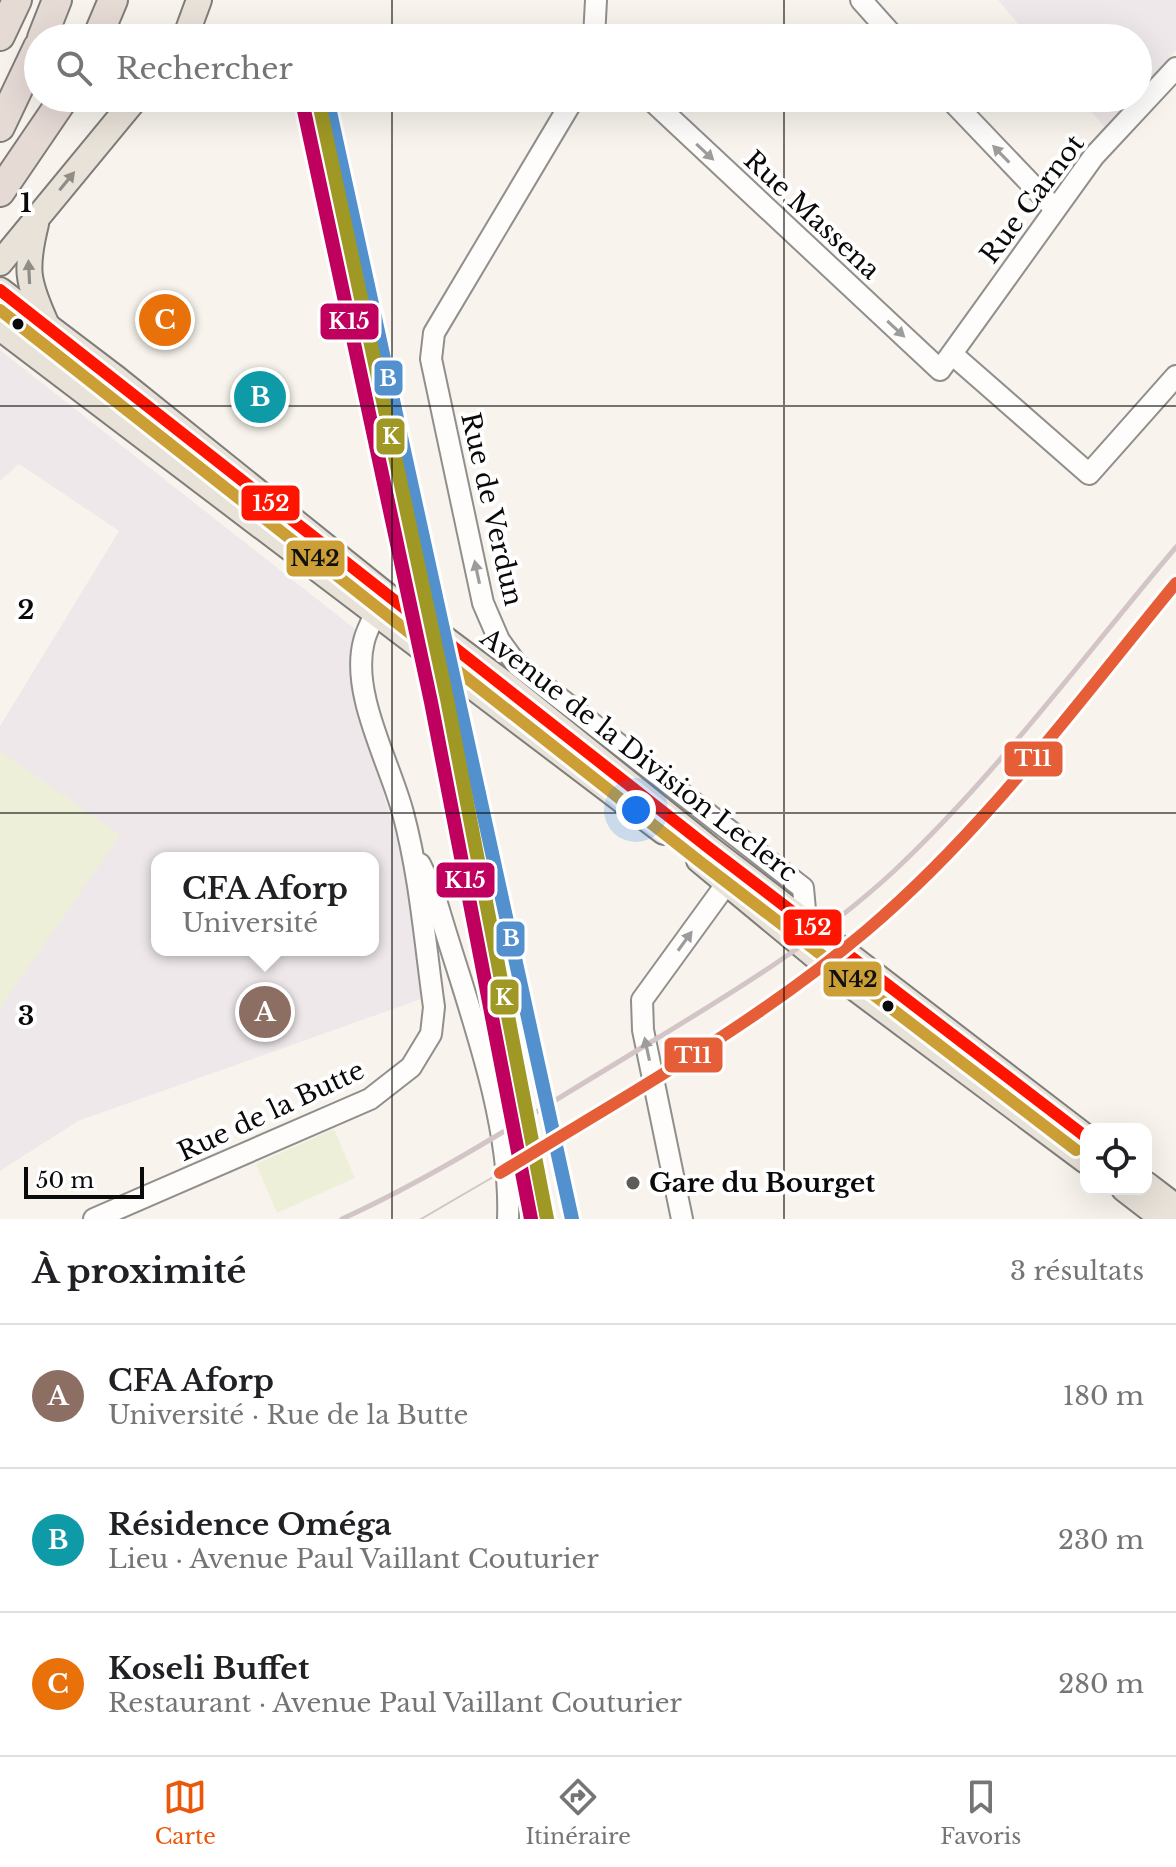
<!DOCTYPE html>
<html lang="fr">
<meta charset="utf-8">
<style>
body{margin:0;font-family:"Libre Baskerville",serif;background:#f2f2f2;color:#202124}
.controls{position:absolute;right:24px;bottom:24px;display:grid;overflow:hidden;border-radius:16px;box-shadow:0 8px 32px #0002}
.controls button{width:72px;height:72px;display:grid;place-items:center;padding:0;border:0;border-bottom:2px solid #e0e0e0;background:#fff;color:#202124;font:40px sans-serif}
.scale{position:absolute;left:24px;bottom:20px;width:120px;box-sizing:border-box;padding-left:8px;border:4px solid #0a0a0a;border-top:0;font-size:22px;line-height:28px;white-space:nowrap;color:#0a0a0a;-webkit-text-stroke:6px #fff;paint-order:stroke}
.you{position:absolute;left:636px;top:810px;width:28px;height:28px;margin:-20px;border:6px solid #fff;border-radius:50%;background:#1a73e8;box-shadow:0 0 0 12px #1a73e833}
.badge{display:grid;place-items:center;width:52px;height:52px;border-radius:50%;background:#ea580c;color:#fff;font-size:26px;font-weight:700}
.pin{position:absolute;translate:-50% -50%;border:4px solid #fff;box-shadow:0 2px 8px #0006}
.popup{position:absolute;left:151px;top:852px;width:228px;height:104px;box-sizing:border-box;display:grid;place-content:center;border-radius:16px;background:#fff;filter:drop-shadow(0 2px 6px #0005);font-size:26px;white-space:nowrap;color:#757577}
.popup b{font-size:30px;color:#202124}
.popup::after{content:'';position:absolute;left:50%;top:100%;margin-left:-16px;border:16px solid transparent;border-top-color:#fff}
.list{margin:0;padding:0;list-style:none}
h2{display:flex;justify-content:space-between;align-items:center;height:104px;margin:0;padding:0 32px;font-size:34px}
h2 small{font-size:26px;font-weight:400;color:#757577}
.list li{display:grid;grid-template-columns:52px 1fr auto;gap:24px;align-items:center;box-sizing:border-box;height:144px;padding:0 32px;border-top:2px solid #e0e0e0}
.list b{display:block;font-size:30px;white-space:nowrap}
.list p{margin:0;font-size:26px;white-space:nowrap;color:#757577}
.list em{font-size:26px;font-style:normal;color:#757577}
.icon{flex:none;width:44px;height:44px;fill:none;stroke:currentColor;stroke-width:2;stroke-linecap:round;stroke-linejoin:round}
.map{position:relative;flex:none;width:1176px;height:1219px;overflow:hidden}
.search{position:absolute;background:#fff;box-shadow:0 8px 32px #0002;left:24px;right:24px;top:24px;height:88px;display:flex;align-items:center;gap:20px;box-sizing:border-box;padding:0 28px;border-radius:44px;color:#757577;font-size:30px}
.sheet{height:536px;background:#fff}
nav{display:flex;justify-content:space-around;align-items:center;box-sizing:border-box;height:112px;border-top:2px solid #e0e0e0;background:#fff;font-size:22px;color:#757577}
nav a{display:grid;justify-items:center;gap:4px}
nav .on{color:#ea580c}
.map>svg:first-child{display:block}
.industrial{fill:#eee8ea;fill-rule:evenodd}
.pitch{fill:#eeefd8}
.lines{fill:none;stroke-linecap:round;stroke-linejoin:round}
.minor-casing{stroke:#918f8c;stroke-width:24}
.major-casing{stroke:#7e7d7a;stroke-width:28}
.highway-casing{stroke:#7e7d7a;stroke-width:32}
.minor{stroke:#fefdfc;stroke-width:20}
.major{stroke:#e9e2d9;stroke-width:24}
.highway{stroke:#e6dad5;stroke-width:28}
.tram{stroke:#d3c5c7;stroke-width:2}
.rail{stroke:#d3c5c7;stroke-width:5}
.bus-1-casing{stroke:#fff;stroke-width:18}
.bus-2-casing{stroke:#fff;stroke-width:18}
.bus-1{stroke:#ff1400;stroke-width:12}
.bus-2{stroke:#cb9f35;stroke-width:12}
.rail-1-casing{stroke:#fff;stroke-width:20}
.rail-2-casing{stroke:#fff;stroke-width:20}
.rail-3-casing{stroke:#fff;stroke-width:20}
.rail-1{stroke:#5291ce;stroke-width:14}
.rail-2{stroke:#9f9825;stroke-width:14}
.rail-3{stroke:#bf005f;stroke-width:14}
.tram-1-casing{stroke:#fff;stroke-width:18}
.tram-1{stroke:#e65e37;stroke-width:12}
.oneway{fill:#9c9c9b}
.oneway2{fill:#908c86}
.grid{fill:none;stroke:#0a0a0a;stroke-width:2;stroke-opacity:0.55}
.bus-dot{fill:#0a0a0a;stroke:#fff;stroke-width:3}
.poi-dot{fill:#5d5c59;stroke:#fff;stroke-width:3}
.labels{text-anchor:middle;stroke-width:8;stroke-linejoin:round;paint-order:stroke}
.street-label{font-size:26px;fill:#0a0a0a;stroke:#fff}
.poi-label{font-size:26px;font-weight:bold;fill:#0a0a0a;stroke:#fff;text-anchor:start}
.grid-label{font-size:26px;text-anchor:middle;font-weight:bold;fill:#0a0a0a;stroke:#fff;stroke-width:8;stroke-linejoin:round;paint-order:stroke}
.line-badge{stroke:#fff;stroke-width:3}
.badge-label{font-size:22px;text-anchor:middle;font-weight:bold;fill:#fff}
.pale-badge-label{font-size:22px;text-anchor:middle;font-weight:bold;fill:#111}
</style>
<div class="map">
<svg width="1176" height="1219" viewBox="0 0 1176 1219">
<rect width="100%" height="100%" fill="#f8f4ed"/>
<g class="industrial">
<path d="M998,0h178v50l-38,44v-56h-108z"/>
<path d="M1080,98h54l-27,32z"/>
<path d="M0,350l355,279 6,86 48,168 15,115 -346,123 -78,50v-445l119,-195 -100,-67 -19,17zM157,858h216v92h-216z"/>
</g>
<g class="pitch">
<path d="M0,751l120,84 -120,173z"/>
<path d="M334,1129l21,49 -78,35 -21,-49z"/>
</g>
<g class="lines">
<g class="minor-casing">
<g id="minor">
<path d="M861,0l34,38"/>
<path d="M594,38l2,-38"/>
<path d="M574,98l-140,235 -3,26 52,244 16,37 18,25 286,223 3,33"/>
<path d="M649,98l291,272 154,-214 82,-88"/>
<path d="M949,98l106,111"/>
<path d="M952,354l137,120 87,-98"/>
<path d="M420,864l14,29c29,102 78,221 74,326"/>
<path d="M94,1219l276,-120 41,-32 20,-33 3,-27c-9,-64 -14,-131 -31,-194 -13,-50 -53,-120 -39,-172 3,-13 12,-27 17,-39"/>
<path d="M682,1219l-39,-189 -1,-30 85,-117"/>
</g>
</g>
<g class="major-casing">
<g id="major">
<path d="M185,38l14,-38"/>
<path d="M36,224c-11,45 -9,57 10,99"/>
<path d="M0,263l136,-165"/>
<path d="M0,290l116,88 269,216 115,86 209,168 377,289"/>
<path d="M0,328l664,504"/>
<path d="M699,860l145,120 242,181"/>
<path d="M1146,1184l30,23"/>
<path d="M1124,1189l39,30"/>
</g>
</g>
<g class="highway-casing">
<g id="highway">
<path d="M0,36l17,-36"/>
<path d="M42,38l15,-38"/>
<path d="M97,38l16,-38"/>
<path d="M0,127l38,-80"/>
<path d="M0,192l64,-94"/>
</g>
</g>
<use href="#minor" class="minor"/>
<use href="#major" class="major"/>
<use href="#highway" class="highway"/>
<path class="tram" d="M421,1219l79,-46"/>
<g class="rail">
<path d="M518,1114l13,105"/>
<path d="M342,1219c94,-43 180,-99 268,-152 98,-60 200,-118 284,-196 104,-98 190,-215 282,-324"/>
</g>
<g class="bus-1-casing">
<path id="bus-1" d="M0,290l709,558 377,289"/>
</g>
<g class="bus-2-casing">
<path id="bus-2" d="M0,310l699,551 377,289"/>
</g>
<use href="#bus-1" class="bus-1"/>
<use href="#bus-2" class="bus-2"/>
<g class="rail-1-casing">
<path id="rail-1" d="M327,98l245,1121"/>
</g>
<g class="rail-2-casing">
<path id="rail-2" d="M318,98l129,601 100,520"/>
</g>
<g class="rail-3-casing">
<path id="rail-3" d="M302,101l129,601 100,517"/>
</g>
<use href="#rail-1" class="rail-1"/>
<use href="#rail-2" class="rail-2"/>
<use href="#rail-3" class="rail-3"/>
<g class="tram-1-casing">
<path id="tram-1" d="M500,1173c125,-77 255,-148 367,-243 119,-101 211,-228 309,-347"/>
</g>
<use href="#tram-1" class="tram-1"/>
</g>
<defs><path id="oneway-solid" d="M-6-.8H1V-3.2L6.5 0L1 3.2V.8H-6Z" transform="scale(2)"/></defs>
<g class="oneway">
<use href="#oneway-solid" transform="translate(705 152) rotate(43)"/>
<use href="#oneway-solid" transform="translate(1001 154) rotate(-134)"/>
<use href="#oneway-solid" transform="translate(896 329) rotate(43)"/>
<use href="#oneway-solid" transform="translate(477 572) rotate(-102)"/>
<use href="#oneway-solid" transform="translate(685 941) rotate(-54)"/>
<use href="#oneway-solid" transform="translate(647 1049) rotate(-102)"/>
</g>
<g class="oneway2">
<use href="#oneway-solid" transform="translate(67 181) rotate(-51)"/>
<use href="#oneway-solid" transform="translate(29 272) rotate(-93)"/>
</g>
<path class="grid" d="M392,0v38M784,0v38M392,98v1121M784,98v1121M0,406h1176M0,813h1176"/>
<g class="bus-dot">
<circle cx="18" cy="324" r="7"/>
<circle cx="888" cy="1006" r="7"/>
</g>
<circle class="poi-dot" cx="633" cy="1183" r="8"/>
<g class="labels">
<g class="street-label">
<text transform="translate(1032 199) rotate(-53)" y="9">Rue Carnot</text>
<text transform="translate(812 215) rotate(43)" y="9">Rue Massena</text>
<text transform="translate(492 509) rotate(77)" y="9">Rue de Verdun</text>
<text transform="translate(639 755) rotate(38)" y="9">Avenue de la Division Leclerc</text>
<text transform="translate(271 1111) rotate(-25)" y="9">Rue de la Butte</text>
</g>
<g class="poi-label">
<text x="649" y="1192">Gare du Bourget</text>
</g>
</g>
<g class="grid-label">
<text x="26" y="212">1</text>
<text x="26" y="619">2</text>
<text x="26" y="1025">3</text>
</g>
<g class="line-badge">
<rect x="319" y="302" width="61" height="39" rx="8" fill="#bf005f"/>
<rect x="373" y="359" width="31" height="38" rx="8" fill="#5291ce"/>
<rect x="375" y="417" width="31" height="39" rx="8" fill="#9f9825"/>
<rect x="240" y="484" width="61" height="38" rx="8" fill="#ff1400"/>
<rect x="285" y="539" width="61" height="39" rx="8" fill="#cb9f35"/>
<rect x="1003" y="740" width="61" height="38" rx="8" fill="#e65e37"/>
<rect x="435" y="861" width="61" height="38" rx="8" fill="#bf005f"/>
<rect x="782" y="908" width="61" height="39" rx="8" fill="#ff1400"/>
<rect x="495" y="920" width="31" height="38" rx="8" fill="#5291ce"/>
<rect x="822" y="960" width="61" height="38" rx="8" fill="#cb9f35"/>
<rect x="489" y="978" width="31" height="38" rx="8" fill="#9f9825"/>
<rect x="663" y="1036" width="61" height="38" rx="8" fill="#e65e37"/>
</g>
<g class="badge-label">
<text x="349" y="329">K15</text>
<text x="388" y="386">B</text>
<text x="391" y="444">K</text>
<text x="271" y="511">152</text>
<text x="1033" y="766">T11</text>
<text x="465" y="888">K15</text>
<text x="813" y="935">152</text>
<text x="511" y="946">B</text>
<text x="504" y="1005">K</text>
<text x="693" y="1063">T11</text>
</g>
<g class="pale-badge-label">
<text x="315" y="566">N42</text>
<text x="853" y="987">N42</text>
</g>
</svg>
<div class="controls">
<button><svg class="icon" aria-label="locate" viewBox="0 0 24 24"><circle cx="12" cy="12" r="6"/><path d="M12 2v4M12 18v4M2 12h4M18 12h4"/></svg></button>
</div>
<div class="scale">50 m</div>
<div class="you"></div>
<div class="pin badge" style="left:265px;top:1012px;background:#8d6e63">A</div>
<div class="popup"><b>CFA Aforp</b>Université</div>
<div class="pin badge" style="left:260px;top:397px;background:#0f9aa8">B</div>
<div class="pin badge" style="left:165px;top:320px;background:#e8710a">C</div>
<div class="search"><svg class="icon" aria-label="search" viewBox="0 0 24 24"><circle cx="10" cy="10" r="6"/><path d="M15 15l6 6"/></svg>Rechercher</div>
</div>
<section class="sheet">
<h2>À proximité<small>3 résultats</small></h2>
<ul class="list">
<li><span class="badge" style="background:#8d6e63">A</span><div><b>CFA Aforp</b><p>Université · Rue de la Butte</p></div><em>180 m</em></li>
<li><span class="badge" style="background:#0f9aa8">B</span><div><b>Résidence Oméga</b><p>Lieu · Avenue Paul Vaillant Couturier</p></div><em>230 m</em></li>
<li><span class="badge" style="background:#e8710a">C</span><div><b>Koseli Buffet</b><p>Restaurant · Avenue Paul Vaillant Couturier</p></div><em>280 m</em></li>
</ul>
</section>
<nav>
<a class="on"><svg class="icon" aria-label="map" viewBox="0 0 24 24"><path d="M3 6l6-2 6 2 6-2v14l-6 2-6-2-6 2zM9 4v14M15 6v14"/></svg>Carte</a>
<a><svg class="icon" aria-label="directions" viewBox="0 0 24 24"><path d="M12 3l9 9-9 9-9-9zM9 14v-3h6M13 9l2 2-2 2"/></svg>Itinéraire</a>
<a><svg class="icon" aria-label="saved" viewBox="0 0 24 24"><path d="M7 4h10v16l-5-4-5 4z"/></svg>Favoris</a>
</nav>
